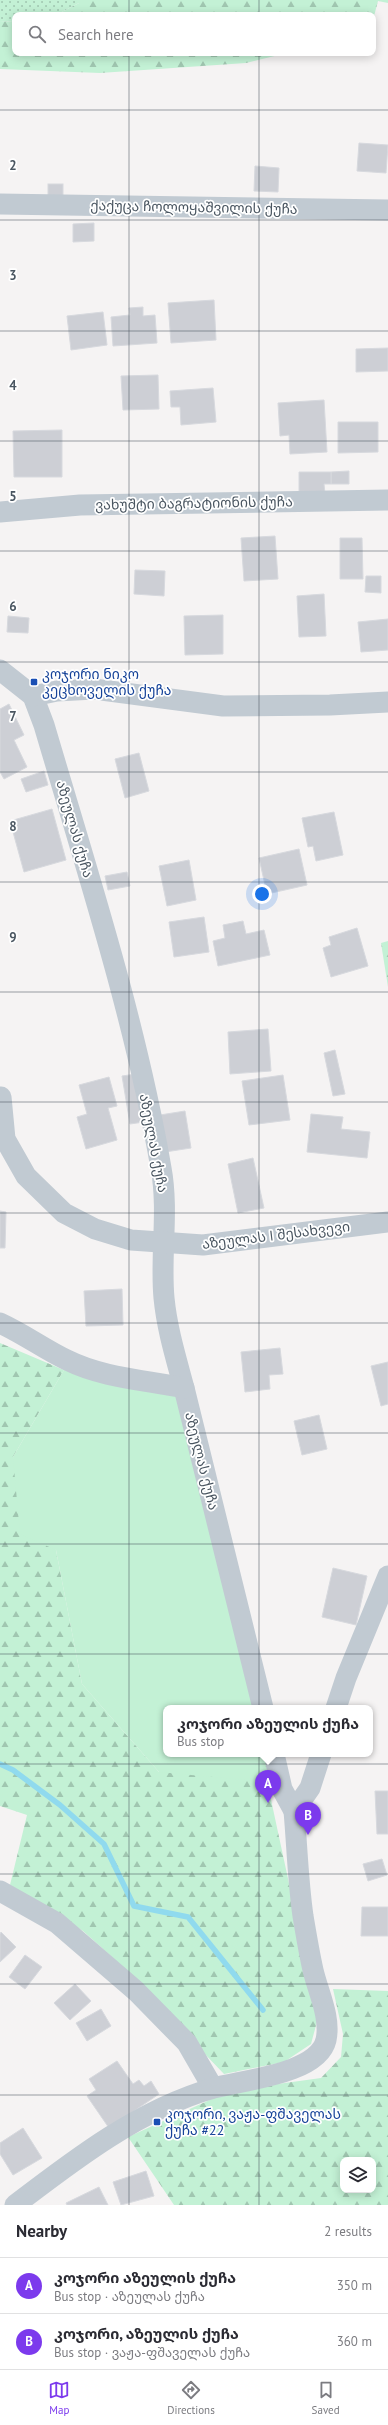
<!DOCTYPE html>
<meta charset="utf-8">
<style>
body{margin:0;font-family:"PT Sans","Noto Sans Georgian",sans-serif;background:#f7f7f7;color:#2b2b33}
.controls{position:absolute;right:12px;bottom:12px;display:grid;overflow:hidden;border-radius:8px;box-shadow:0 2px 10px #0003}
.controls button{width:36px;height:36px;display:grid;place-items:center;padding:0;border:0;border-bottom:1px solid #e1e1e2;background:#fff;color:#2b2b33;font:20px sans-serif}
.you{position:absolute;left:262px;top:894px;width:14px;height:14px;margin:-10px;border:3px solid #fff;border-radius:50%;background:#1a73e8;box-shadow:0 0 0 6px #1a73e833}
.badge{display:grid;place-items:center;width:26px;height:26px;border-radius:50%;background:#7c3aed;color:#fff;font-size:13px;font-weight:700}
.pin{position:absolute;translate:-50% -33px;filter:drop-shadow(0 1px 2px #0008)}
.pin::after{content:'';position:absolute;top:21px;width:14px;height:12px;background:inherit;clip-path:polygon(0 0,100% 0,50% 100%)}
.popup{position:absolute;left:163px;top:1705px;width:210px;height:52px;box-sizing:border-box;display:grid;place-content:center;border-radius:8px;background:#fff;filter:drop-shadow(0 1px 3px #0005);font-size:13px;white-space:nowrap;color:#7c7c81}
.popup b{font-size:15px;color:#2b2b33}
.popup::after{content:'';position:absolute;left:50%;top:100%;margin-left:-8px;border:8px solid transparent;border-top-color:#fff}
.list{margin:0;padding:0;list-style:none}
h2{display:flex;justify-content:space-between;align-items:center;height:52px;margin:0;padding:0 16px;font-size:17px}
h2 small{font-size:13px;font-weight:400;color:#7c7c81}
.list li{display:grid;grid-template-columns:26px 1fr auto;gap:12px;align-items:center;box-sizing:border-box;height:56px;padding:0 16px;border-top:1px solid #e1e1e2}
.list b{display:block;font-size:15px;white-space:nowrap}
.list p{margin:0;font-size:13px;white-space:nowrap;color:#7c7c81}
.list em{font-size:13px;font-style:normal;color:#7c7c81}
.icon{flex:none;width:22px;height:22px;fill:none;stroke:currentColor;stroke-width:2;stroke-linecap:round;stroke-linejoin:round}
.map{position:relative;flex:none;width:388px;height:2205px;overflow:hidden}
.search{position:absolute;background:#fff;box-shadow:0 2px 10px #0003;left:12px;right:12px;top:12px;height:44px;display:flex;align-items:center;gap:10px;box-sizing:border-box;padding:0 14px;border-radius:8px;color:#7c7c81;font-size:15px}
.sheet{height:164px;background:#fff}
nav{display:flex;justify-content:space-around;align-items:center;box-sizing:border-box;height:56px;border-top:1px solid #e1e1e2;background:#fff;font-size:11px;color:#7c7c81}
nav a{display:grid;justify-items:center;gap:2px}
nav .on{color:#7c3aed}
.map>svg:first-child{display:block}
.grass{fill:url(#grass-dots)}
.forest{fill:url(#forest-firs);fill-rule:evenodd}
.green{fill:#c3f1d5}
.lines{fill:none;stroke-linecap:round;stroke-linejoin:round}
.stream{stroke:#90daee;stroke-width:5.5}
.building{fill:#cdcfd5;stroke:#d7d9de}
.minor{stroke:#c1cad2;stroke-width:21}
.grid{fill:none;stroke:#4a5661;stroke-width:1;stroke-opacity:0.55}
.transit-dot{fill:#1a4fb4;stroke:#fff;stroke-width:1.5}
.labels{text-anchor:middle;stroke-width:3.5;stroke-linejoin:round;paint-order:stroke}
.street-label{font-size:14px;fill:#4a5661;stroke:#fff}
.transit-label{font-size:14px;fill:#164399;stroke:#fff;text-anchor:start}
.grid-label{font-size:13px;text-anchor:middle;font-weight:bold;fill:#4a5661;stroke:#fff;stroke-width:3.5;stroke-linejoin:round;paint-order:stroke}
</style>
<div class="map">
<svg width="388" height="2205" viewBox="0 0 388 2205">
<defs>
<pattern id="grass-dots" width="8" height="8" patternUnits="userSpaceOnUse"><rect width="8" height="8" fill="#c3f1d5"/><path d="M2 2h.1M6 6h.1" fill="none" stroke="#a0c6b0" stroke-width="1.8" stroke-linecap="round"/></pattern>
<pattern id="forest-firs" width="22" height="20" patternUnits="userSpaceOnUse"><rect width="22" height="20" fill="#c3f1d5"/><path d="M5 1l3.5 6h-7zM16 11l3.5 6h-7z" fill="#a0c6b0"/></pattern>
</defs>
<rect width="100%" height="100%" fill="#f5f3f3"/>
<path class="grass" d="M0,0h79v3l-23,12h-41v7l-15,-1z"/>
<g class="forest">
<path d="M79,0h309v3l-10,-2 -5,19v-5h-317l23,-12z"/>
<path d="M0,21l15,1v31h272l-41,10 -146,10 -100,-4z"/>
<path d="M388,941v46l-7,-44z"/>
<path d="M0,1343l64,27 -51,87 43,93 26,134 77,88 108,-10 3,33 48,223 -7,26 -27,18 -60,12 -113,-118 -28,-25 -73,-46 17,-70 -27,-9z"/>
<path d="M333,1989l55,2v214h-214l-46,-68 86,-39 28,-9 79,-11 20,-21 2,-23zM343,2160h30v30h-30z"/>
</g>
<path class="green" d="M64,1370l114,26 76,312h-88v46h99l2,8 -11,19 -97,-9 -77,-88 -26,-134 -36,-16 -7,-77z"/>
<g class="lines">
<path class="stream" d="M0,1764l13,6 47,35 44,39 30,62 54,11 75,93"/>
</g>
<g class="building">
<path d="M359,143l29,2 -2,28 -29,-2z"/>
<path d="M255,166l24,2 -1,24 -24,-1z"/>
<rect x="48" y="184" width="15" height="15"/>
<path d="M94,223v18l-21,1v-18z"/>
<path d="M214,300l2,40 -45,3 -3,-40z"/>
<path d="M143,307v9l12,-1 2,28 -44,3 -2,-29 19,-2 -1,-7z"/>
<path d="M103,312l4,33 -36,5 -4,-34z"/>
<path d="M388,348v23l-32,1v-23z"/>
<path d="M158,375l1,34 -36,1 -2,-34z"/>
<path d="M213,388l3,34 -35,3 -1,-18h-9l-1,-16z"/>
<path d="M324,400l3,52 -37,2 -1,-19 -9,1 -2,-33z"/>
<path d="M338,422h40v30l-40,1z"/>
<path d="M62,430v47h-48l-1,-46z"/>
<path d="M349,471v13h-18v-12z"/>
<path d="M299,472h32v12h-7l1,10h-26z"/>
<path d="M275,536l3,43 -34,2 -3,-43z"/>
<path d="M340,538h22l1,41h-23z"/>
<path d="M135,570l30,1 -1,25 -30,-2z"/>
<path d="M366,576h15v17l-16,-1z"/>
<path d="M324,594l2,42 -27,1 -2,-41z"/>
<path d="M223,615v39l-38,1 -1,-39z"/>
<path d="M8,616l21,2 -1,15 -21,-1z"/>
<path d="M388,619v31l-27,2 -3,-30z"/>
<path d="M9,704l15,31 -10,5 13,27 -23,12 -4,-7v-63z"/>
<path d="M139,753l10,38 -24,7 -10,-39z"/>
<path d="M44,771l4,14 -22,7 -5,-13z"/>
<path d="M52,809l14,51 -42,12 -14,-51z"/>
<path d="M334,812l9,43 -27,6 -3,-15 -5,1 -6,-29z"/>
<path d="M299,849l8,36 -40,9 -8,-36z"/>
<path d="M189,860l7,40 -29,6 -8,-40z"/>
<path d="M127,872l3,14 -22,4 -3,-14z"/>
<path d="M204,917l5,35 -35,5 -5,-35z"/>
<path d="M243,921l3,13 18,-4 6,25 -52,11 -5,-25 12,-3 -2,-13z"/>
<path d="M357,928l11,38 -37,11 -8,-29 8,-3 -2,-8z"/>
<path d="M268,1029l3,42 -41,3 -2,-42z"/>
<path d="M335,1050l10,44 -12,2 -9,-43z"/>
<path d="M136,1074l8,48 -14,2 -8,-48z"/>
<path d="M283,1075l7,45 -41,5 -7,-44z"/>
<path d="M109,1077l8,29 -9,2 9,32 -31,9 -9,-32 10,-3 -8,-29z"/>
<path d="M185,1111l6,37 -26,4 -5,-37z"/>
<path d="M311,1114l32,3 -2,12 29,3 -3,26 -60,-6z"/>
<path d="M253,1158l11,50 -26,5 -10,-49z"/>
<path d="M0,1211l6,1 -1,36h-5z"/>
<path d="M122,1289l1,36 -37,1 -2,-35z"/>
<path d="M280,1348l3,26 -14,1 1,14 -25,3 -4,-40z"/>
<path d="M388,1362v42l-7,2 -10,-40z"/>
<path d="M319,1415l8,34 -25,6 -8,-34z"/>
<path d="M333,1568l34,8 -11,49 -34,-8z"/>
<path d="M375,1791h13v43h-11z"/>
<path d="M382,1859l5,16 -19,6 -5,-17z"/>
<path d="M362,1907h26v29h-27z"/>
<path d="M1,1932l15,15 -16,15v-28z"/>
<path d="M25,1955l17,12 -17,22 -16,-12z"/>
<path d="M75,1984l16,17 -21,19 -16,-17z"/>
<path d="M101,2009l10,17 -24,15 -11,-18z"/>
<path d="M117,2061l16,23 6,-4 5,6 7,-5 8,13 -50,34 -22,-32 9,-6 -7,-11z"/>
<path d="M23,2128l19,30 -29,17 -13,-21v-11z"/>
<path d="M146,2171l8,25 -33,9 -8,-23z"/>
<path d="M99,2187l9,18h-41l-1,-2z"/>
</g>
<g class="lines">
<g class="minor">
<path d="M0,204l388,6"/>
<path d="M0,512l80,-7 308,-5"/>
<path d="M0,670l33,26 11,29c43,146 91,293 117,443 8,43 -1,87 3,130 3,31 12,60 20,90l79,320"/>
<path d="M33,696l24,-5 37,-2 129,17 107,-1 58,-3"/>
<path d="M1,1097l4,42 21,37 38,37 31,16 36,11 72,5 185,-23"/>
<path d="M0,1323c24,11 44,26 67,37 36,18 79,20 117,28"/>
<path d="M336,1708l10,-30 42,-102"/>
<path d="M274,1754l8,35 12,22"/>
<path d="M0,1891l57,32 79,68 51,52 26,45"/>
<path d="M15,2205c60,-46 125,-96 199,-117 29,-8 104,-14 112,-48 5,-23 -8,-48 -13,-70 -4,-18 -7,-36 -10,-54 -5,-35 -6,-71 -9,-105l16,-23 11,-34"/>
</g>
</g>
<path class="grid" d="M129,0v15M259,0v15M129,53v2152M259,53v2152M0,110h388M0,220h388M0,331h388M0,441h388M0,551h388M0,662h388M0,772h388M0,882h388M0,992h388M0,1102h388M0,1213h388M0,1323h388M0,1433h388M0,1544h388M0,1654h388M0,1764h388M0,1874h388M0,1984h388M0,2095h388"/>
<g class="transit-dot">
<rect x="30" y="678" width="8" height="8" rx="2"/>
<rect x="153" y="2118" width="8" height="8" rx="2"/>
</g>
<g class="labels">
<g class="street-label">
<text transform="translate(194 207) rotate(1)" y="5">ქაქუცა ჩოლოყაშვილის ქუჩა</text>
<text transform="translate(194 503) rotate(-1)" y="5">ვახუშტი ბაგრატიონის ქუჩა</text>
<text transform="translate(75 829) rotate(74)" y="5">აზეულას ქუჩა</text>
<text transform="translate(154 1143) rotate(79)" y="5">აზეულას ქუჩა</text>
<text transform="translate(276 1235) rotate(-7)" y="5">აზეულას I შესახვევი</text>
<text transform="translate(202 1461) rotate(76)" y="5">აზეულას ქუჩა</text>
</g>
<g class="transit-label">
<text x="42" y="679">კოჯორი ნიკო<tspan x="42" dy="16">კეცხოველის ქუჩა</tspan></text>
<text x="165" y="2119">კოჯორი, ვაჟა-ფშაველას<tspan x="165" dy="16">ქუჩა #22</tspan></text>
</g>
</g>
<g class="grid-label">
<text x="13" y="170">2</text>
<text x="13" y="280">3</text>
<text x="13" y="390">4</text>
<text x="13" y="501">5</text>
<text x="13" y="611">6</text>
<text x="13" y="721">7</text>
<text x="13" y="831">8</text>
<text x="13" y="942">9</text>
</g>
</svg>
<div class="controls">
<button><svg class="icon" aria-label="layers" viewBox="0 0 24 24"><path d="M12 4l9 5-9 5-9-5zM3 14l9 5 9-5"/></svg></button>
</div>
<div class="you"></div>
<div class="pin badge" style="left:268px;top:1803px">A</div>
<div class="popup"><b>კოჯორი აზეულის ქუჩა</b>Bus stop</div>
<div class="pin badge" style="left:308px;top:1835px">B</div>
<div class="search"><svg class="icon" aria-label="search" viewBox="0 0 24 24"><circle cx="10" cy="10" r="6"/><path d="M15 15l6 6"/></svg>Search here</div>
</div>
<section class="sheet">
<h2>Nearby<small>2 results</small></h2>
<ul class="list">
<li><span class="badge">A</span><div><b>კოჯორი აზეულის ქუჩა</b><p>Bus stop · აზეულას ქუჩა</p></div><em>350 m</em></li>
<li><span class="badge">B</span><div><b>კოჯორი, აზეულის ქუჩა</b><p>Bus stop · ვაჟა-ფშაველას ქუჩა</p></div><em>360 m</em></li>
</ul>
</section>
<nav>
<a class="on"><svg class="icon" aria-label="map" viewBox="0 0 24 24"><path d="M3 6l6-2 6 2 6-2v14l-6 2-6-2-6 2zM9 4v14M15 6v14"/></svg>Map</a>
<a><svg class="icon" aria-label="directions" viewBox="0 0 24 24"><path d="M12 3l9 9-9 9-9-9zM9 14v-3h6M13 9l2 2-2 2"/></svg>Directions</a>
<a><svg class="icon" aria-label="saved" viewBox="0 0 24 24"><path d="M7 4h10v16l-5-4-5 4z"/></svg>Saved</a>
</nav>
